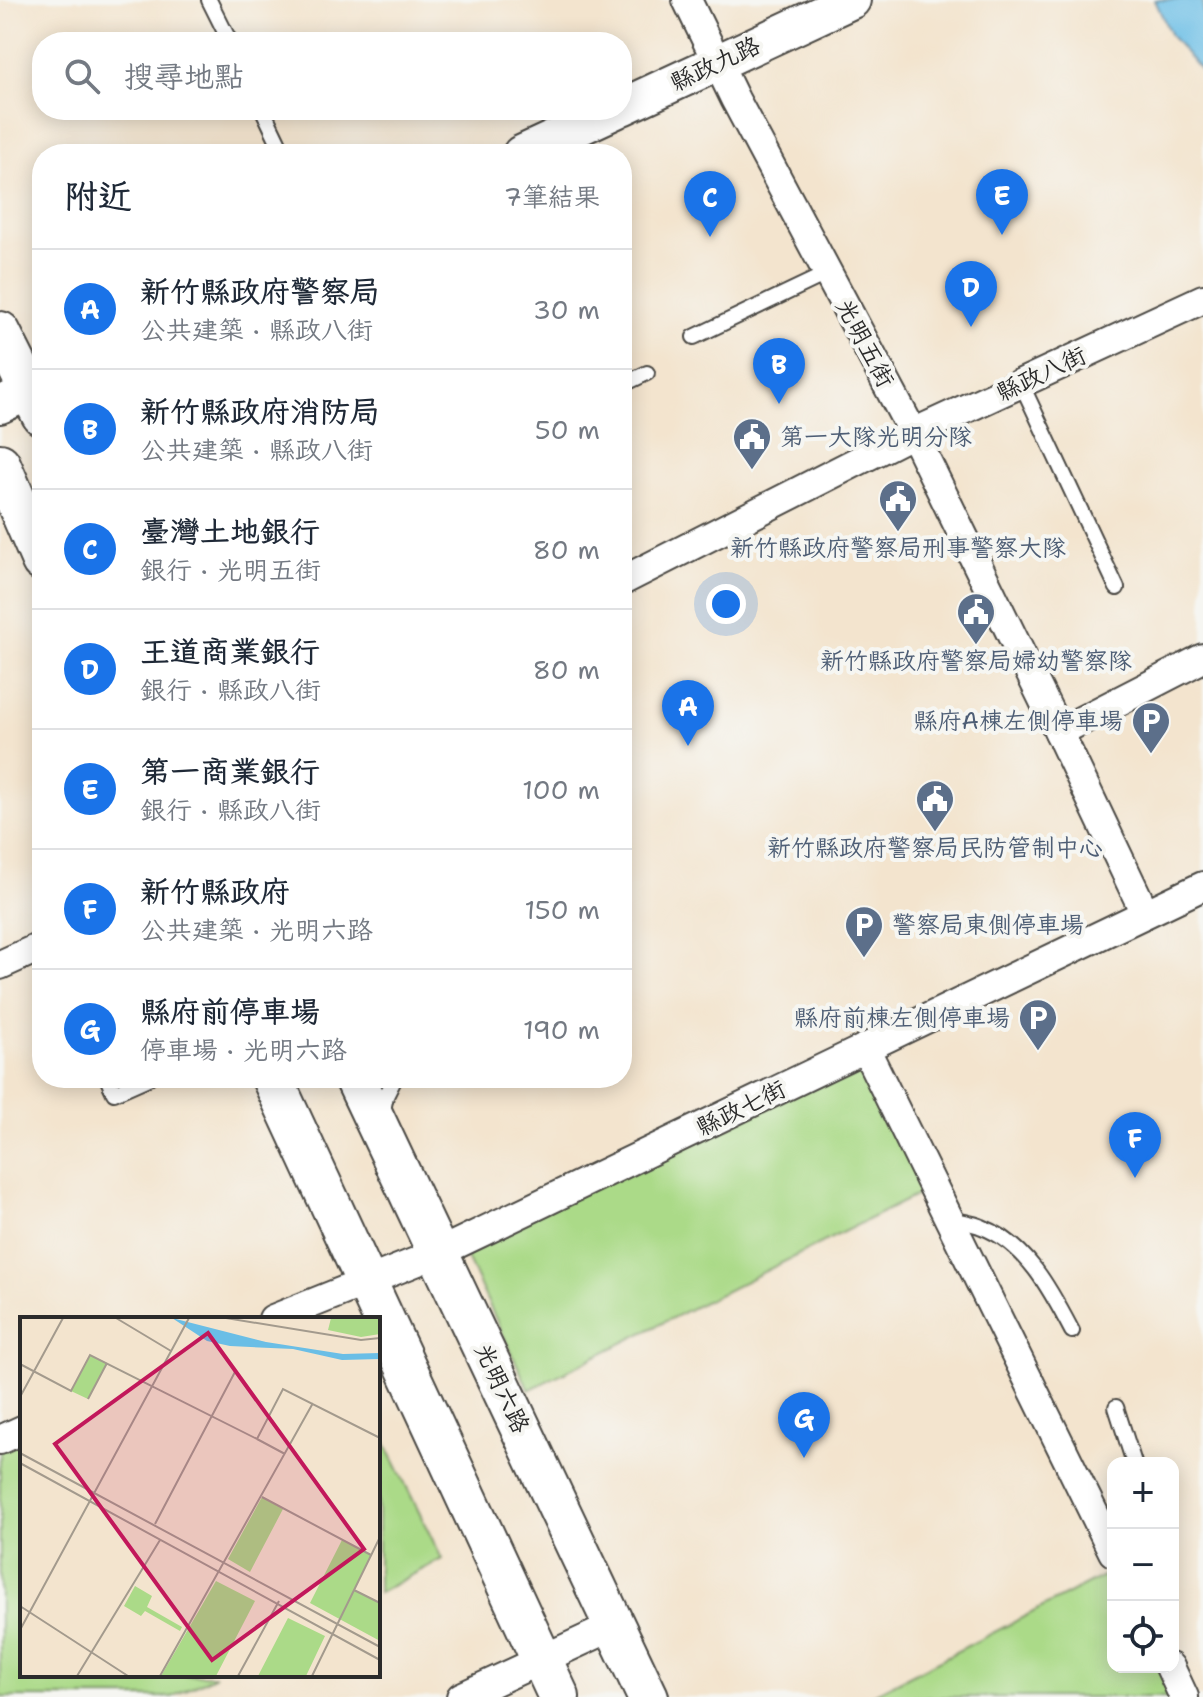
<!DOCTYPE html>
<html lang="zh-TW">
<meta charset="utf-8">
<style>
body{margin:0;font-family:"Shantell Sans","LXGW WenKai TC",sans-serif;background:#f6f6f7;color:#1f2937}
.controls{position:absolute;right:24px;bottom:24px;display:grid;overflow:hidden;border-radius:16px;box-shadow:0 4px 20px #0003}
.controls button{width:72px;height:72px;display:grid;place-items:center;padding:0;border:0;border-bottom:2px solid #e0e1e3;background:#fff;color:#1f2937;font:40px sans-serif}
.you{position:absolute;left:726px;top:604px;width:28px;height:28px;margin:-20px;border:6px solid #fff;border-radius:50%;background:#1a73e8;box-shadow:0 0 0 12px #1a73e833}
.badge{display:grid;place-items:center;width:52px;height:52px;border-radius:50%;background:#1a73e8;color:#fff;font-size:26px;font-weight:700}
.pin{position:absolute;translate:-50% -66px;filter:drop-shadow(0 2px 4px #0008)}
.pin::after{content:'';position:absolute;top:42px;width:28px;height:24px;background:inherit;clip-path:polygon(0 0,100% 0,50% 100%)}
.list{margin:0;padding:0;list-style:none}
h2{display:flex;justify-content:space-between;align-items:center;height:104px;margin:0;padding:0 32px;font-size:34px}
h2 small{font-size:26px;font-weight:400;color:#747a83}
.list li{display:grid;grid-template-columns:52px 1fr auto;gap:24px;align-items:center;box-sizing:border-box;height:120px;padding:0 32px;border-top:2px solid #e0e1e3}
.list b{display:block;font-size:30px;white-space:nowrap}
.list p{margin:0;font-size:26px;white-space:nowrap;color:#747a83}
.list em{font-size:26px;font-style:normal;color:#747a83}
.icon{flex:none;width:44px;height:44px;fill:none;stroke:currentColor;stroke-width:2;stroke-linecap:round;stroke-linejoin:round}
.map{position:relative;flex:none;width:1203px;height:1697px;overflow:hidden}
.search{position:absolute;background:#fff;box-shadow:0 4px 20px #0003;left:32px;top:32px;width:600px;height:88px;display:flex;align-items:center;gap:20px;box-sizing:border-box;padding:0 28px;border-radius:32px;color:#747a83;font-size:30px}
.panel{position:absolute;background:#fff;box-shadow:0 4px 20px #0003;left:32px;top:144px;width:600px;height:944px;border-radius:32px}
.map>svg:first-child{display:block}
.green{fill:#abda88;stroke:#6b825a;stroke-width:2}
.water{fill:#6abee6;stroke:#4a7488;stroke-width:2}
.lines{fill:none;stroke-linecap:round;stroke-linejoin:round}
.service-casing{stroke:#494743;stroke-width:18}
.minor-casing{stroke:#494743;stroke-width:32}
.tertiary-casing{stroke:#494743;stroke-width:40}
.secondary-casing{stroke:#494743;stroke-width:44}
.service{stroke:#fff;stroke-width:14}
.minor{stroke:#fff;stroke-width:28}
.tertiary{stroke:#fff;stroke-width:36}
.secondary{stroke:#fff;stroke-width:40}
.labels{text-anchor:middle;stroke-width:8;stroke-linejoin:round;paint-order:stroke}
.street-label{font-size:24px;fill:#2b2b2b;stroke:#f6f6f2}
.service-label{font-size:24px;fill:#4e5e75;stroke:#f6f6f2}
.inset-road{fill:none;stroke:#a39a8d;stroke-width:2}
.view{fill:#c2185b;fill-opacity:0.15;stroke:#c2185b;stroke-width:4}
.inset-edge{fill:none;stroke:#2b2b2b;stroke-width:4}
</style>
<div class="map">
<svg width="1203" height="1697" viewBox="0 0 1203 1697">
<rect width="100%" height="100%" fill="#f6f6f2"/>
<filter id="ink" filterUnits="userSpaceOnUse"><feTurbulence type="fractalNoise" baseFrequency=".0125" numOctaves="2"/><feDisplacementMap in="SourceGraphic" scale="16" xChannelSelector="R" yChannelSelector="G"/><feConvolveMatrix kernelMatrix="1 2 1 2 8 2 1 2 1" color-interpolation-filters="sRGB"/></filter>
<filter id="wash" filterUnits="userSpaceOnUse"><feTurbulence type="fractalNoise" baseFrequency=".006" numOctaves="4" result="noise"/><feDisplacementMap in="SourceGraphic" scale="32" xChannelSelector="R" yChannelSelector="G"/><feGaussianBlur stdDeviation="1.8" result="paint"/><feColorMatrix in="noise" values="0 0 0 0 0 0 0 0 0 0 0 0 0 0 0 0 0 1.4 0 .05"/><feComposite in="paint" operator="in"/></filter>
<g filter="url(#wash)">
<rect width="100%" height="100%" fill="#f3e4ce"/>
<g class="green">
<path d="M865,1048l68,139 -404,203 -69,-147z"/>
<path d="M378,1428l64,131 -64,34z"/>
<path d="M22,1440v235h194l-44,22h-172v-247z"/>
<path d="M1113,1571v96h56l15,30h-316z"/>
</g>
<path class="water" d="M1155,0h48v73l-32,-37z"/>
</g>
<g filter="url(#ink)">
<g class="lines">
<g class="service-casing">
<g id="service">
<path d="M209,0l21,42"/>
<path d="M263,110l21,44"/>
<path d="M694,337l134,-64"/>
<path d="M1021,383l96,205"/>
<path d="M622,385l25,-12"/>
<path d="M107,1078l7,15 34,-15"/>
<path d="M382,1115l4,-19 9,-18"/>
<path d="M952,1219c10,3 21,4 30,8 45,17 69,64 90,104"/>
<path d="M1116,1407l18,56"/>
</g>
</g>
<g class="minor-casing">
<g id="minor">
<path d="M687,0l48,99 178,334 146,299 144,-74"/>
<path d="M622,581l291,-148 290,-134"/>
<path d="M1059,732l86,181"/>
<path d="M0,965l42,-19"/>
<path d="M865,1048l248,504"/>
<path d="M273,1319l165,-66 765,-367"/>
<path d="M0,1440l22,-10"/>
<path d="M1170,1667l14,30"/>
<path d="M461,1697l153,-71"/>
</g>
</g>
<g class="tertiary-casing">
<g id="tertiary">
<path d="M622,107l230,-107"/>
<path d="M521,154l95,-44"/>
<path d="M0,405l42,-20"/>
</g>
</g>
<g class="secondary-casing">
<g id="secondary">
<path d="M0,332l42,83"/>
<path d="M0,464l42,97"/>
<path d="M272,1078l287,619"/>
<path d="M355,1078l293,619"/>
</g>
</g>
<use href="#service" class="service"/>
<use href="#minor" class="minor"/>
<use href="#tertiary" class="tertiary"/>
<use href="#secondary" class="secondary"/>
</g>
</g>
<defs>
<g id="civic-pin" transform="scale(2)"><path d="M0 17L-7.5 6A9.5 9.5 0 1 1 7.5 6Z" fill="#5c6f8a" stroke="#f6f6f2"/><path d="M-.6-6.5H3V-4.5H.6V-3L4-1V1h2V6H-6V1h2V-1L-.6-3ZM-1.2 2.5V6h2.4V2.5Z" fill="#fff"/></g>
<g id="parking-pin" transform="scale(2)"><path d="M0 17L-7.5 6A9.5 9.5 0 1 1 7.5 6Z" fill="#5c6f8a" stroke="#f6f6f2"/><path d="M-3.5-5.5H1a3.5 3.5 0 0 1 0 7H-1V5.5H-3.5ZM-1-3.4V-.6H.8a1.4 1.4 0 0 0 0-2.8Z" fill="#fff"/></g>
</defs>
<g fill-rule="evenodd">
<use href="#civic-pin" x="752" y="437"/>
<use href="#civic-pin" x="898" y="499"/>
<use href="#civic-pin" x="976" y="612"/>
<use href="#parking-pin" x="1151" y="721"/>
<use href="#civic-pin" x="935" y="799"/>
<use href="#parking-pin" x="864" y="925"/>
<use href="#parking-pin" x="1038" y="1018"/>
</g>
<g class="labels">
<g class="street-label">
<text transform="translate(715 64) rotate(-25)" y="8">縣政九路</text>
<text transform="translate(865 343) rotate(62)" y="8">光明五街</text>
<text transform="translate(1041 374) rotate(-25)" y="8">縣政八街</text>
<text transform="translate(741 1108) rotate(-26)" y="8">縣政七街</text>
<text transform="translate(502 1388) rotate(65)" y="8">光明六路</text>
</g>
<g class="service-label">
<text x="780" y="445" text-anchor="start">第一大隊光明分隊</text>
<text x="898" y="556">新竹縣政府警察局刑事警察大隊</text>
<text x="976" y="669">新竹縣政府警察局婦幼警察隊</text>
<text x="1123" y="729" text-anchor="end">縣府A棟左側停車場</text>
<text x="935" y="856">新竹縣政府警察局民防管制中心</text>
<text x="892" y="933" text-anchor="start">警察局東側停車場</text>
<text x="1010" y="1026" text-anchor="end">縣府前棟左側停車場</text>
</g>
</g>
<g transform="translate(20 1317)">
<rect width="360" height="360" fill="#f3e4ce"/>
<path d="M311,1h49v16l-19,3 -33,-7zM70,38l17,8 -19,36 -17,-8zM242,180l21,12 -33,63 -22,-13zM322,223l29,15 -17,35 26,13v38l-70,-38zM196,264l39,20 -39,75h-55zM115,269l17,10 -5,11 35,20 -2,4 -35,-20 -4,5 -17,-10zM268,301l37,18 -19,40h-48z" fill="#abda88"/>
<path d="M152,1l94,24 77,12 37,-1v6l-38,1 -49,-11 -63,-3 -23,-5z" fill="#6abee6"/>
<path class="inset-road" d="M96,1l55,33M206,1l135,22 19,-2M0,47l51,27 19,-36 167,84 26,-50 97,49M0,80l43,-79M68,82l19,-36M237,122l28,15M0,136l360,194M0,146l360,197M242,180l109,58M135,207l81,-154M334,273l26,13M0,289l108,70M0,313l169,-312M57,359l83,-136M140,359l153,-273M218,359l41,-75M292,359l68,-139"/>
<path class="view" d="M188,16l156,216 -152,111 -157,-216z"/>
<rect width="360" height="360" class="inset-edge"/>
</g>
</svg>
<div class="controls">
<button>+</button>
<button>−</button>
<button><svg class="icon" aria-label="locate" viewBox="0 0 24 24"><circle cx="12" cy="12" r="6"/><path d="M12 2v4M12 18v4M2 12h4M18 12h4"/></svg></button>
</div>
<div class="you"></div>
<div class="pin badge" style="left:688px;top:746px">A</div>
<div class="pin badge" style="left:779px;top:404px">B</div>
<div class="pin badge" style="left:710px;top:237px">C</div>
<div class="pin badge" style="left:971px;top:327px">D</div>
<div class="pin badge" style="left:1002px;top:235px">E</div>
<div class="pin badge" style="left:1135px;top:1178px">F</div>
<div class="pin badge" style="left:804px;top:1458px">G</div>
<div class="search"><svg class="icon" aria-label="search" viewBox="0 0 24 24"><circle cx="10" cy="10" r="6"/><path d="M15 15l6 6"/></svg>搜尋地點</div>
<section class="panel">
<h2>附近<small>7筆結果</small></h2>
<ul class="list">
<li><span class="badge">A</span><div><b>新竹縣政府警察局</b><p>公共建築 · 縣政八街</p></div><em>30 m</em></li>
<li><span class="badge">B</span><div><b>新竹縣政府消防局</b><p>公共建築 · 縣政八街</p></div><em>50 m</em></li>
<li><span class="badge">C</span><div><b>臺灣土地銀行</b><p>銀行 · 光明五街</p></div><em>80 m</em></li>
<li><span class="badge">D</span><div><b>王道商業銀行</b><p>銀行 · 縣政八街</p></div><em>80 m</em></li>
<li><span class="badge">E</span><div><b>第一商業銀行</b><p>銀行 · 縣政八街</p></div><em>100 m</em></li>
<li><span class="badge">F</span><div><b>新竹縣政府</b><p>公共建築 · 光明六路</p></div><em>150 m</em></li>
<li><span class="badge">G</span><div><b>縣府前停車場</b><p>停車場 · 光明六路</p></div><em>190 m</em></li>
</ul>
</section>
</div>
